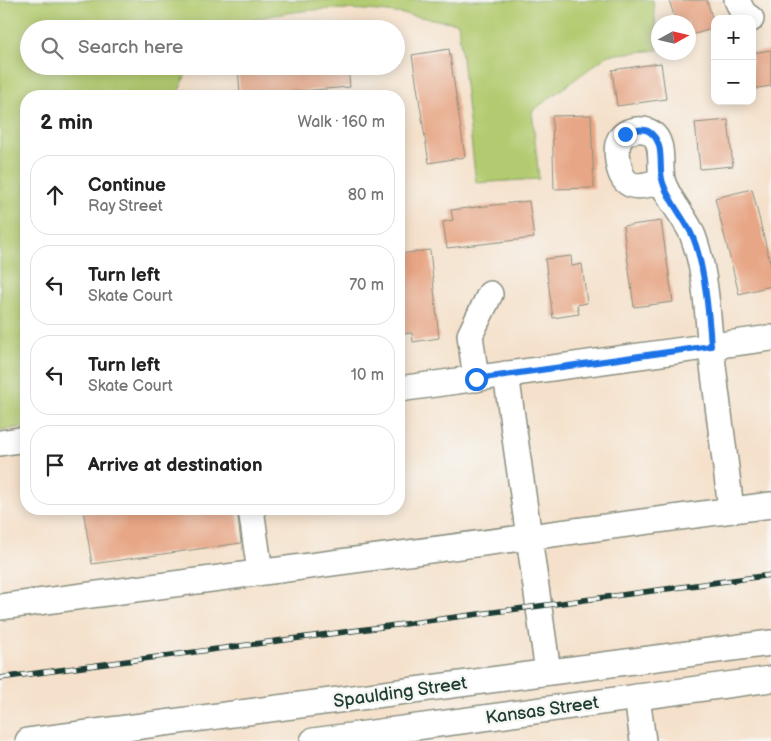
<!DOCTYPE html>
<meta charset="utf-8">
<style>
body{margin:0;font-family:"Balsamiq Sans",sans-serif;background:#f2f2f2;color:#222}
.controls{position:absolute;right:15px;top:15px;display:grid;overflow:hidden;border-radius:10px;box-shadow:0 2px 12px #0003}
.controls button{width:45px;height:45px;display:grid;place-items:center;padding:0;border:0;border-bottom:1px solid #e0e0e0;background:#fff;color:#222;font:25px sans-serif}
.compass{position:absolute;left:651px;top:15px;width:45px;height:45px;border-radius:50%;background:#fff;box-shadow:0 2px 12px #0003;rotate:82deg}
.stop{position:absolute;width:15px;height:15px;margin:-11px;border:4px solid #1a73e8;border-radius:50%;background:#fff}
.stop.end{background:#1a73e8;border-color:#fff;box-shadow:0 1px 5px #0008}
.list{margin:0;padding:0;list-style:none}
h2{display:flex;justify-content:space-between;align-items:center;height:65px;margin:0;padding:0 20px;font-size:21px}
h2 small{font-size:16px;font-weight:400;color:#767676}
.list li{display:grid;grid-template-columns:32px 1fr auto;gap:15px;align-items:center;box-sizing:border-box;height:80px;margin:0 10px 10px;padding:0 10px;border:1px solid #e0e0e0;border-radius:20px}
.list b{display:block;font-size:19px;white-space:nowrap}
.list p{margin:0;font-size:16px;white-space:nowrap;color:#767676}
.list em{font-size:16px;font-style:normal;color:#767676}
.icon{flex:none;width:28px;height:28px;fill:none;stroke:currentColor;stroke-width:2;stroke-linecap:round;stroke-linejoin:round}
.map{position:relative;flex:none;width:771px;height:741px;overflow:hidden}
.search{position:absolute;background:#fff;box-shadow:0 2px 12px #0003;left:20px;top:20px;width:385px;height:55px;display:flex;align-items:center;gap:12px;box-sizing:border-box;padding:0 18px;border-radius:28px;color:#767676;font-size:19px}
.panel{position:absolute;background:#fff;box-shadow:0 2px 12px #0003;left:20px;top:90px;width:385px;height:425px;border-radius:20px}
.map>svg:first-child{display:block}
.green{fill:#b2cb70;stroke:#688452}
.building{fill:#e7a685}
.lines{fill:none;stroke-linecap:round;stroke-linejoin:round}
.minor-casing{stroke:#8a8f80;stroke-width:28}
.minor{stroke:#fff;stroke-width:25}
.rail-casing{stroke:#1f3d34;stroke-width:5.5}
.rail{stroke:#f6f6f2;stroke-width:4;stroke-dasharray:11;stroke-linecap:butt}
.route{stroke:#1a73e8;stroke-width:6}
.labels{text-anchor:middle;stroke-width:5;stroke-linejoin:round;paint-order:stroke}
.street-label{font-size:18px;fill:#1f3d34;stroke:#f6f6f2}
</style>
<div class="map">
<svg width="771" height="741" viewBox="0 0 771 741">
<rect width="100%" height="100%" fill="#f6f6f2"/>
<filter id="ink" filterUnits="userSpaceOnUse"><feTurbulence type="fractalNoise" baseFrequency=".02" numOctaves="2"/><feDisplacementMap in="SourceGraphic" scale="10" xChannelSelector="R" yChannelSelector="G"/><feConvolveMatrix kernelMatrix="1 2 1 2 8 2 1 2 1" color-interpolation-filters="sRGB"/></filter>
<filter id="wash" filterUnits="userSpaceOnUse"><feTurbulence type="fractalNoise" baseFrequency=".0096" numOctaves="4" result="noise"/><feDisplacementMap in="SourceGraphic" scale="20" xChannelSelector="R" yChannelSelector="G"/><feGaussianBlur stdDeviation="1.12" result="paint"/><feColorMatrix in="noise" values="0 0 0 0 0 0 0 0 0 0 0 0 0 0 0 0 0 1.4 0 .05"/><feComposite in="paint" operator="in"/></filter>
<g filter="url(#wash)">
<rect width="100%" height="100%" fill="#f5e1cb"/>
<path class="green" d="M0,0h653l5,50 -50,5 -76,56 7,68 -63,4 -18,-160c-26,-3 -53,-10 -80,-12 -52,-5 -106,0 -155,18h-194v37h160l-12,30h-151v331l-26,3z"/>
<g id="blocks">
<g class="building">
<path d="M669,0h38l8,28 -27,8v-14h-12z"/>
<path d="M449,49l16,108 -36,6 -17,-108z"/>
<path d="M771,50v36l-19,3v-36z"/>
<path d="M661,63l5,36 -49,7 -5,-36z"/>
<path d="M238,66h110l2,21 -110,9z"/>
<path d="M591,115l3,73 -40,1 -2,-73z"/>
<path d="M728,120l5,46 -33,3 -5,-46z"/>
<path d="M752,189l19,77v20l-32,8 -24,-96z"/>
<path d="M529,201l5,37 -87,10 -4,-26 10,-2 -2,-10z"/>
<path d="M661,221l12,81 -39,5 -11,-81z"/>
<path d="M430,250l9,88 -26,4 -1,-9 -10,1 -3,-23v-57z"/>
<path d="M571,256l1,10 10,-2 5,39 -10,2 2,9 -26,4 -8,-59z"/>
<path d="M83,509h154l4,34 -149,21z"/>
</g>
</g>
</g>
<g filter="url(#ink)">
<use href="#blocks" fill-opacity="0" stroke="#8a8f80" stroke-width="1"/>
<g class="lines">
<g class="minor-casing">
<g id="minor">
<path d="M737,0l6,13 8,6"/>
<path d="M662,180c-23,9 -40,11 -44,-19 -1,-7 -2,-16 2,-22 6,-9 22,-12 31,-6 14,9 8,32 11,46 4,19 24,38 31,57 13,35 14,75 18,112 6,54 14,108 20,162"/>
<path d="M506,374l42,298"/>
<path d="M476,379l-6,-44 20,-41"/>
<path d="M399,389l372,-51"/>
<path d="M0,443l26,-4"/>
<path d="M251,509l9,63"/>
<path d="M0,607l771,-102"/>
<path d="M637,697l6,44"/>
<path d="M28,741l743,-98"/>
<path d="M313,741l458,-62"/>
</g>
</g>
<use href="#minor" class="minor"/>
<g class="rail-casing">
<path id="rail" d="M0,678l771,-103"/>
</g>
<use href="#rail" class="rail"/>
</g>
</g>
<g class="lines" filter="url(#ink)">
<path class="route" d="M476,379l235,-33c-2,-30 -7,-87 -20,-113 -8,-16 -26,-38 -29,-54 -3,-14 2,-33 -9,-44 -8,-9 -19,-5 -28,-1"/>
</g>
<g class="labels">
<g class="street-label">
<text transform="translate(400 692) rotate(-8)" y="6">Spaulding Street</text>
<text transform="translate(542 710) rotate(-8)" y="6">Kansas Street</text>
</g>
</g>
</svg>
<div class="controls">
<button>+</button>
<button>−</button>
</div>
<svg class="compass" viewBox="-18 -18 36 36"><path d="M0-13l5 13h-10z" fill="#e53935"/><path d="M0 13l5-13h-10z" fill="#767676"/></svg>
<div class="stop" style="left:476px;top:379px"></div>
<div class="stop end" style="left:625px;top:134px"></div>
<div class="search"><svg class="icon" aria-label="search" viewBox="0 0 24 24"><circle cx="10" cy="10" r="6"/><path d="M15 15l6 6"/></svg>Search here</div>
<section class="panel">
<h2>2 min<small>Walk · 160 m</small></h2>
<ul class="list">
<li><svg class="icon" aria-label="ahead" viewBox="0 0 24 24"><path d="M12 20V5M6 11l6-6 6 6"/></svg><div><b>Continue</b><p>Ray Street</p></div><em>80 m</em></li>
<li><svg class="icon" aria-label="left" viewBox="0 0 24 24"><path d="M17 20v-9H6M10 6l-5 5 5 5"/></svg><div><b>Turn left</b><p>Skate Court</p></div><em>70 m</em></li>
<li><svg class="icon" aria-label="left" viewBox="0 0 24 24"><path d="M17 20v-9H6M10 6l-5 5 5 5"/></svg><div><b>Turn left</b><p>Skate Court</p></div><em>10 m</em></li>
<li><svg class="icon" aria-label="arrive" viewBox="0 0 24 24"><path d="M6 21V4h12l-3 4 3 4H6"/></svg><div><b>Arrive at destination</b></div></li>
</ul>
</section>
</div>
